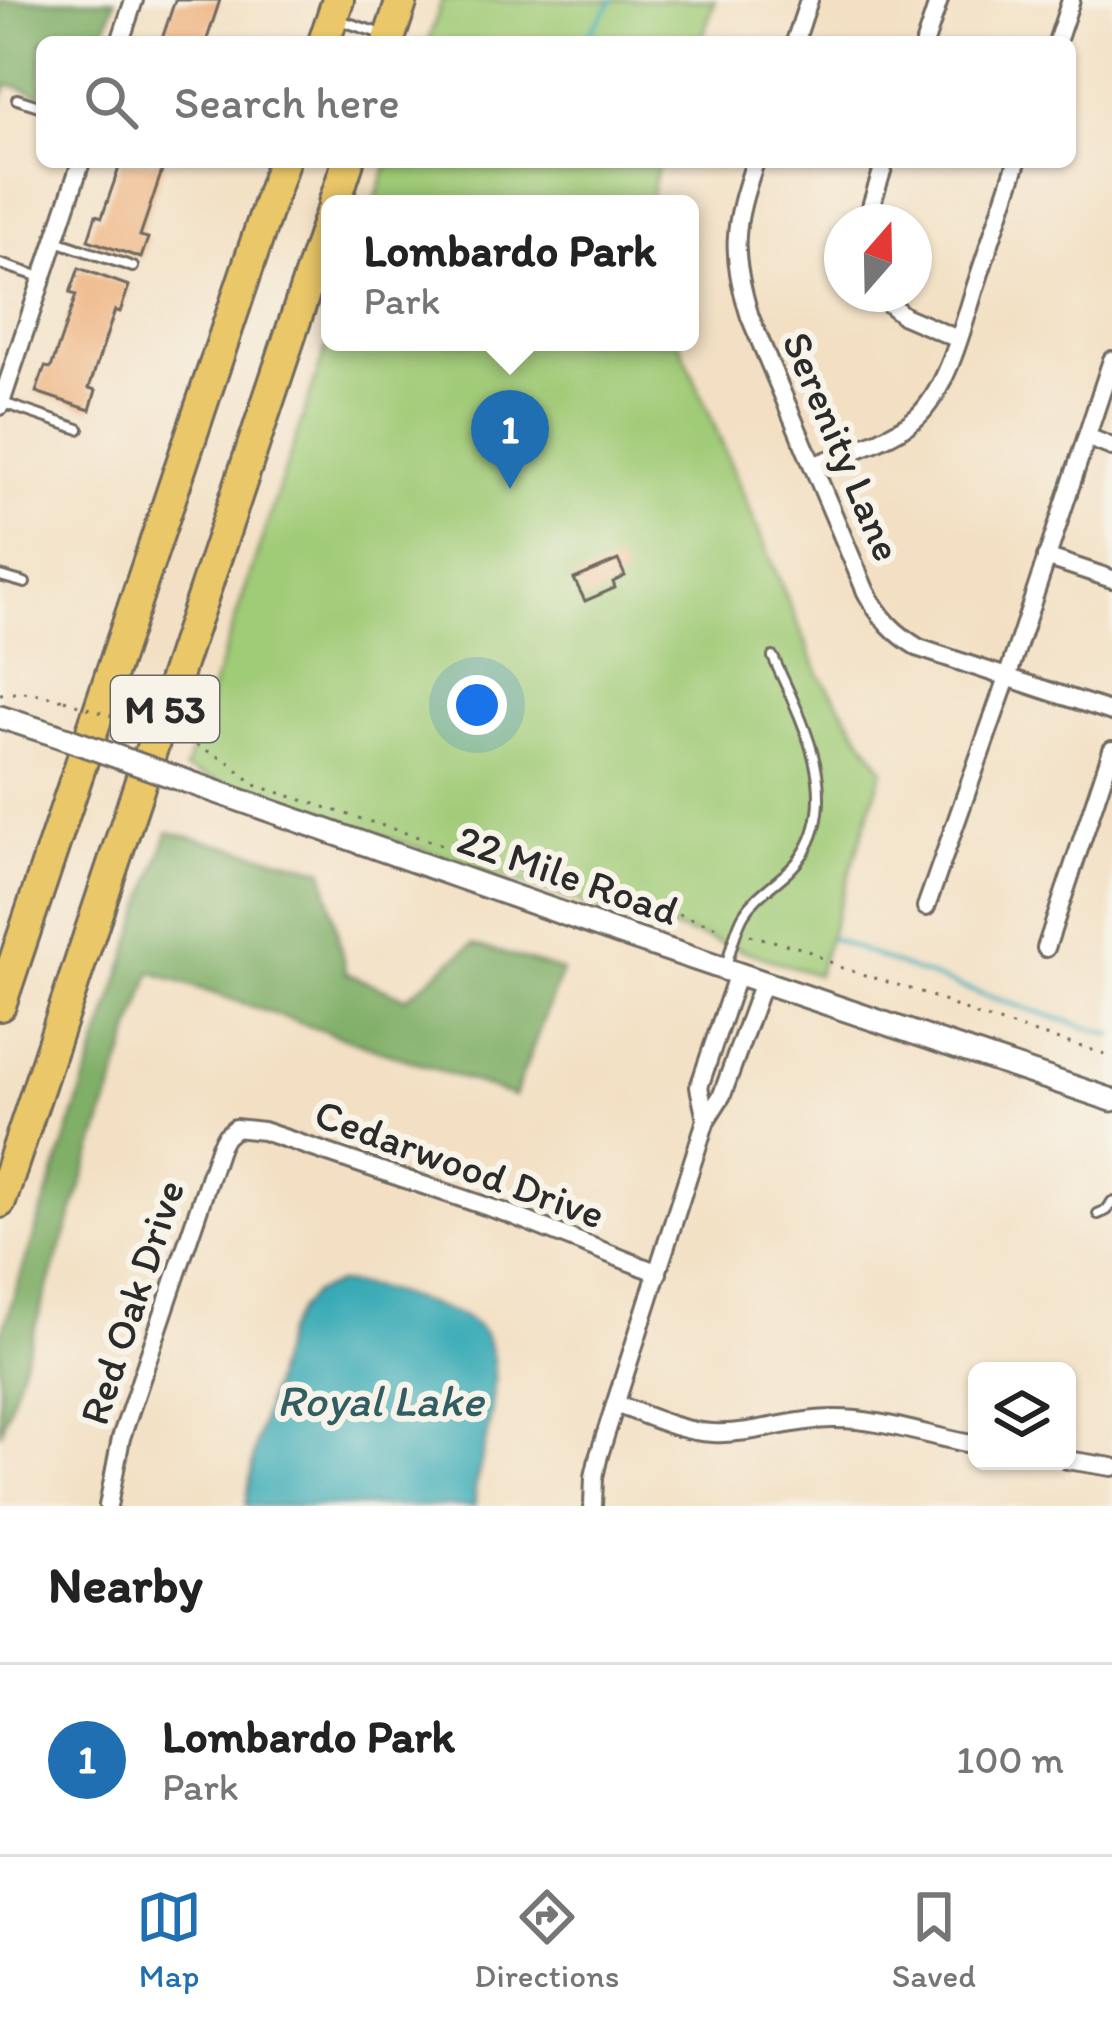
<!DOCTYPE html>
<style>
body{margin:0;font-family:Itim,sans-serif;background:#f6f6f6;color:#222}
.controls{position:absolute;right:36px;bottom:36px;display:grid;overflow:hidden;border-radius:18px;box-shadow:0 3px 9px #0004}
.controls button{width:108px;height:108px;display:grid;place-items:center;padding:0;border:0;border-bottom:3px solid #e0e0e0;background:#fff;color:#222;font:60px sans-serif}
.compass{position:absolute;left:824px;top:204px;width:108px;height:108px;border-radius:50%;background:#fff;box-shadow:0 3px 9px #0004;rotate:20deg}
.you{position:absolute;left:477px;top:705px;width:42px;height:42px;margin:-30px;border:9px solid #fff;border-radius:50%;background:#1a73e8;box-shadow:0 0 0 18px #1a73e833}
.badge{display:grid;place-items:center;width:78px;height:78px;border-radius:50%;background:#1f6fb2;color:#fff;font-size:39px;font-weight:700}
.pin{position:absolute;translate:-50% -99px;filter:drop-shadow(0 3px 6px #0008)}
.pin::after{content:'';position:absolute;top:63px;width:42px;height:36px;background:inherit;clip-path:polygon(0 0,100% 0,50% 100%)}
.popup{position:absolute;left:321px;top:195px;width:378px;height:156px;box-sizing:border-box;display:grid;place-content:center;border-radius:18px;background:#fff;filter:drop-shadow(0 3px 9px #0005);font-size:39px;white-space:nowrap;color:#767676}
.popup b{font-size:45px;color:#222}
.popup::after{content:'';position:absolute;left:50%;top:100%;margin-left:-24px;border:24px solid transparent;border-top-color:#fff}
.list{margin:0;padding:0;list-style:none}
h2{display:flex;justify-content:space-between;align-items:center;height:156px;margin:0;padding:0 48px;font-size:51px}
h2 small{font-size:39px;font-weight:400;color:#767676}
.list li{display:grid;grid-template-columns:78px 1fr auto;gap:36px;align-items:center;box-sizing:border-box;height:192px;padding:0 48px;border-top:3px solid #e0e0e0}
.list b{display:block;font-size:45px;white-space:nowrap}
.list p{margin:0;font-size:39px;white-space:nowrap;color:#767676}
.list em{font-size:39px;font-style:normal;color:#767676}
.icon{flex:none;width:66px;height:66px;fill:none;stroke:currentColor;stroke-width:2;stroke-linecap:round;stroke-linejoin:round}
.map{position:relative;flex:none;width:1112px;height:1506px;overflow:hidden}
.search{position:absolute;background:#fff;box-shadow:0 3px 9px #0004;left:36px;right:36px;top:36px;height:132px;display:flex;align-items:center;gap:30px;box-sizing:border-box;padding:0 42px;border-radius:18px;color:#767676;font-size:45px}
.sheet{height:348px;background:#fff}
nav{display:flex;justify-content:space-around;align-items:center;box-sizing:border-box;height:168px;border-top:3px solid #e0e0e0;background:#fff;font-size:33px;color:#767676}
nav a{display:grid;justify-items:center;gap:6px}
nav .on{color:#1f6fb2}
.map>svg:first-child{display:block}
.green{fill:#a0cb77;stroke:#667b51;stroke-width:3}
.forest{fill:#80af68;stroke:#566d4a;stroke-width:3}
.water{fill:#39aab6;stroke:#326a70;stroke-width:3}
.lines{fill:none;stroke-linecap:round;stroke-linejoin:round}
.stream{stroke:#39aab6;stroke-width:4.5}
.building{fill:#eeb17d}
.service-casing{stroke:#716a61;stroke-width:14}
.minor-casing{stroke:#716a61;stroke-width:22}
.tertiary-casing{stroke:#716a61;stroke-width:27}
.motorway-casing{stroke:#716a61;stroke-width:36}
.path{stroke:#716a61;stroke-width:3;stroke-dasharray:3 9;stroke-linecap:butt}
.service{stroke:#fff;stroke-width:8}
.minor{stroke:#fff;stroke-width:16}
.tertiary{stroke:#fff;stroke-width:21}
.motorway{stroke:#eac769;stroke-width:30}
.tertiary-bridge-casing{stroke:#716a61;stroke-width:27;stroke-linecap:butt}
.path-bridge{stroke:#716a61;stroke-width:3;stroke-dasharray:3 9;stroke-linecap:butt}
.tertiary-bridge{stroke:#fff;stroke-width:21}
.labels{text-anchor:middle;stroke-width:12;stroke-linejoin:round;paint-order:stroke}
.shield{fill:#f7f3e8;stroke:#686764;stroke-width:3}
.shield-label{font-size:39px;font-weight:bold;fill:#2b2b2b}
.street-label{font-size:42px;fill:#2b2b2b;stroke:#f7f3e8}
.water-label{font-size:45px;font-style:italic;fill:#315e63;stroke:#f7f3e8}
</style>
<div class="map">
<svg width="1112" height="1506" viewBox="0 0 1112 1506">
<rect width="100%" height="100%" fill="#f7f3e8"/>
<filter id="ink" filterUnits="userSpaceOnUse"><feTurbulence type="fractalNoise" baseFrequency=".00833" numOctaves="2"/><feDisplacementMap in="SourceGraphic" scale="24" xChannelSelector="R" yChannelSelector="G"/><feConvolveMatrix kernelMatrix="1 2 1 2 8 2 1 2 1" color-interpolation-filters="sRGB"/></filter>
<filter id="wash" filterUnits="userSpaceOnUse"><feTurbulence type="fractalNoise" baseFrequency=".004" numOctaves="4" result="noise"/><feDisplacementMap in="SourceGraphic" scale="48" xChannelSelector="R" yChannelSelector="G"/><feGaussianBlur stdDeviation="2.7" result="paint"/><feColorMatrix in="noise" values="0 0 0 0 0 0 0 0 0 0 0 0 0 0 0 0 0 1.4 0 .05"/><feComposite in="paint" operator="in"/></filter>
<g filter="url(#wash)">
<rect width="100%" height="100%" fill="#f3e0c4"/>
<g class="green">
<path d="M442,0h273l-14,42h-273z"/>
<path d="M388,162h271l-10,42h-275z"/>
<path d="M330,335v7h349l140,332 64,95 -66,206 -111,-37 -97,-26 -424,-142z"/>
</g>
<g class="forest">
<path d="M0,0h115l-14,42h-59v53l-34,-11 -8,20z"/>
<path d="M168,832l155,37 23,104 60,25 67,-54 89,27 -48,125 -363,-124 -151,462v-96z"/>
</g>
<path class="water" d="M337,1283c32,1 61,11 91,21 15,6 38,11 50,23 34,33 5,121 -3,162v17h-229l9,-59 30,-113 14,-25 15,-16z"/>
<g class="lines">
<g class="stream">
<path d="M583,42l30,-42"/>
<path d="M831,938c93,39 185,68 281,97"/>
</g>
</g>
<g id="blocks">
<g class="building">
<path d="M175,0h45l-14,42h-45z"/>
<path d="M121,162h44l-25,74 8,2 -7,20 -53,-18 8,-25 6,2z"/>
<path d="M79,268l50,18 -9,26 -5,-2 -26,78 7,2 -6,20 -54,-18 9,-25 6,1 25,-73 -6,-2z"/>
<path d="M618,560l7,16 -12,6 2,6 -30,13 -11,-22z"/>
</g>
</g>
</g>
<g filter="url(#ink)">
<use href="#blocks" fill-opacity="0" stroke="#716a61" stroke-width="3"/>
<g class="lines">
<g class="service-casing">
<g id="service">
<path d="M339,20l43,14"/>
<path d="M17,99l25,8"/>
<path d="M56,241l77,26"/>
<path d="M0,264l41,13"/>
<path d="M3,403l76,26"/>
<path d="M0,576l25,7"/>
<path d="M725,968c6,-17 10,-39 19,-54 15,-24 44,-36 59,-60 40,-62 -4,-139 -30,-197"/>
<path d="M1098,1214l9,-4 5,-8"/>
</g>
</g>
<g class="minor-casing">
<g id="minor">
<path d="M120,42l14,-42"/>
<path d="M795,42l14,-42"/>
<path d="M925,42l14,-42"/>
<path d="M1057,42l14,-42"/>
<path d="M755,162c-22,65 -25,89 -5,155l116,275c14,26 28,41 53,56l193,64"/>
<path d="M866,222l19,-60"/>
<path d="M877,294l27,22 54,23"/>
<path d="M0,406l81,-244"/>
<path d="M1087,437l25,10"/>
<path d="M815,465c30,-12 75,-25 100,-46 33,-29 48,-94 61,-134 14,-41 27,-82 41,-123"/>
<path d="M1046,557l66,22"/>
<path d="M926,907l81,-229 105,-318"/>
<path d="M1046,948l66,-198"/>
<path d="M738,973l-39,114 7,33 16,-25 41,-113"/>
<path d="M616,1404c30,11 64,28 97,29 40,2 79,-14 119,-14 49,-1 97,18 145,26"/>
<path d="M1067,1460l45,7"/>
<path d="M108,1506l13,-68 99,-292 5,-9 10,-9 28,3 246,83 149,59"/>
<path d="M593,1506l1,-29 5,-22 107,-335"/>
</g>
</g>
<g class="tertiary-casing">
<g id="tertiary">
<path d="M0,717l53,17"/>
<path d="M180,779l441,155 491,166"/>
</g>
</g>
<g class="motorway-casing">
<g id="motorway">
<path d="M324,42l14,-42"/>
<path d="M388,42l14,-42"/>
<path d="M334,204l14,-42"/>
<path d="M0,1005l283,-843"/>
<path d="M0,1202l330,-986"/>
</g>
</g>
<g class="path">
<path d="M0,694l29,-2 35,8"/>
<path d="M196,745l31,16 28,24 339,108h23l106,36"/>
<path d="M750,935l54,14 38,19 82,25 55,23 133,40"/>
</g>
<use href="#service" class="service"/>
<use href="#minor" class="minor"/>
<use href="#tertiary" class="tertiary"/>
<use href="#motorway" class="motorway"/>
<g class="tertiary-bridge-casing">
<path id="tertiary-bridge" d="M53,734l127,45"/>
</g>
<path class="path-bridge" d="M64,700l132,45"/>
<use href="#tertiary-bridge" class="tertiary-bridge"/>
</g>
</g>
<g class="labels">
<rect class="shield" x="111" y="676" width="108" height="66" rx="9"/>
<g class="shield-label">
<text x="165" y="723">M 53</text>
</g>
<g class="street-label">
<text transform="translate(843 446) rotate(67)" y="15">Serenity Lane</text>
<text transform="translate(568 874) rotate(19)" y="15">22 Mile Road</text>
<text transform="translate(460 1163) rotate(20)" y="15">Cedarwood Drive</text>
<text transform="translate(131 1302) rotate(-72)" y="15">Red Oak Drive</text>
</g>
<g class="water-label">
<text x="380" y="1416">Royal Lake</text>
</g>
</g>
</svg>
<div class="controls">
<button><svg class="icon" aria-label="layers" viewBox="0 0 24 24"><path d="M12 4l9 5-9 5-9-5zM3 14l9 5 9-5"/></svg></button>
</div>
<svg class="compass" viewBox="-18 -18 36 36"><path d="M0-13l5 13h-10z" fill="#e53935"/><path d="M0 13l5-13h-10z" fill="#767676"/></svg>
<div class="you"></div>
<div class="pin badge" style="left:510px;top:489px">1</div>
<div class="popup"><b>Lombardo Park</b>Park</div>
<div class="search"><svg class="icon" aria-label="search" viewBox="0 0 24 24"><circle cx="10" cy="10" r="6"/><path d="M15 15l6 6"/></svg>Search here</div>
</div>
<section class="sheet">
<h2>Nearby<small></small></h2>
<ul class="list">
<li><span class="badge">1</span><div><b>Lombardo Park</b><p>Park</p></div><em>100 m</em></li>
</ul>
</section>
<nav>
<a class="on"><svg class="icon" aria-label="map" viewBox="0 0 24 24"><path d="M3 6l6-2 6 2 6-2v14l-6 2-6-2-6 2zM9 4v14M15 6v14"/></svg>Map</a>
<a><svg class="icon" aria-label="directions" viewBox="0 0 24 24"><path d="M12 3l9 9-9 9-9-9zM9 14v-3h6M13 9l2 2-2 2"/></svg>Directions</a>
<a><svg class="icon" aria-label="saved" viewBox="0 0 24 24"><path d="M7 4h10v16l-5-4-5 4z"/></svg>Saved</a>
</nav>
